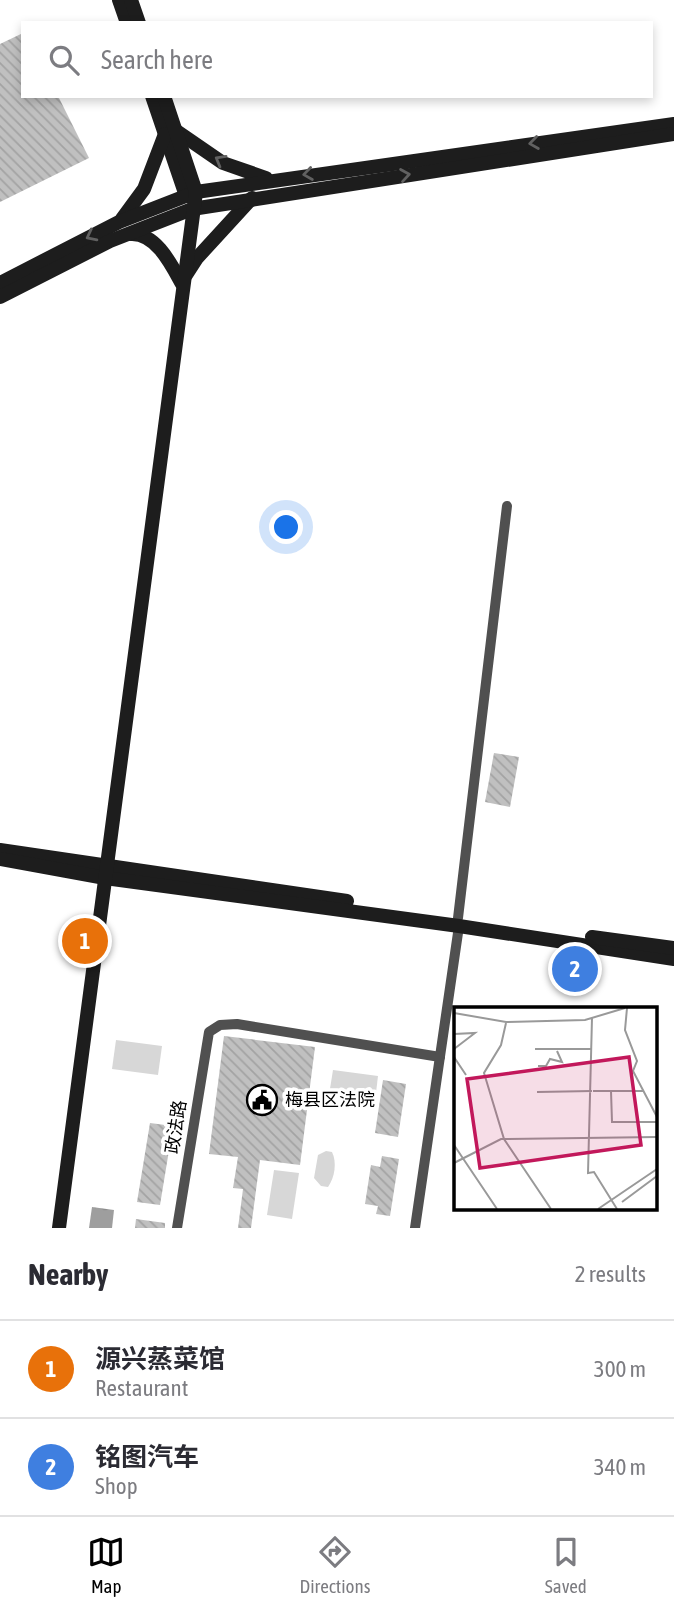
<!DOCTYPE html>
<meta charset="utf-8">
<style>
body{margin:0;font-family:"Asap Condensed","Noto Sans SC",sans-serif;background:#f7f7f7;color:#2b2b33}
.you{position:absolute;left:287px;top:528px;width:24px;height:24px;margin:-18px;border:5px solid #fff;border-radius:50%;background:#1a73e8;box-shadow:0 0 0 10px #1a73e833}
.badge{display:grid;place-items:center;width:46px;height:46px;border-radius:50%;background:#000;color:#fff;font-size:23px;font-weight:700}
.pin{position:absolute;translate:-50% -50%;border:4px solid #fff;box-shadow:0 2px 7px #0006}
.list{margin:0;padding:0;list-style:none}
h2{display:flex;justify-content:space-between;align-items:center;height:91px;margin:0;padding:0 28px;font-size:30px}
h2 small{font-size:23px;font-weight:400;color:#7c7c81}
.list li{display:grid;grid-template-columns:46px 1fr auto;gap:21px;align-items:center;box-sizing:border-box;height:98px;padding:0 28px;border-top:2px solid #e1e1e2}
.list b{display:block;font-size:26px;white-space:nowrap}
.list p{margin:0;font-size:23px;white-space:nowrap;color:#7c7c81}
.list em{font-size:23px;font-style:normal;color:#7c7c81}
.icon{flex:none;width:38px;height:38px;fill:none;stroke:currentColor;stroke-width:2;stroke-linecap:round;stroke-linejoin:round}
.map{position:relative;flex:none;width:674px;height:1228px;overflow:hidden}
.search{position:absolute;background:#fff;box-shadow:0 4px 10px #0003;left:21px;right:21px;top:21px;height:77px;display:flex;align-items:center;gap:18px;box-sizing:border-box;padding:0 24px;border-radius:0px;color:#7c7c81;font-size:26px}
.sheet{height:287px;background:#fff}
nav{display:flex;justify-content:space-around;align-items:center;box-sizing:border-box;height:98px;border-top:2px solid #e1e1e2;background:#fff;font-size:19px;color:#7c7c81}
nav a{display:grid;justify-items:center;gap:4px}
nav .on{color:#000}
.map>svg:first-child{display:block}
.grass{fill:#d7d7d7}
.water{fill:url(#water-ripples)}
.building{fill:url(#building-back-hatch)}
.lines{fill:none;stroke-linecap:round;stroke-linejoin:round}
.street{stroke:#505050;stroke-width:10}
.secondary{stroke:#1d1d1d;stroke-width:14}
.oneway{stroke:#616161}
.labels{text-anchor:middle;stroke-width:7;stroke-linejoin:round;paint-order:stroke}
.poi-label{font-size:18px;fill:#000;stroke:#fff;text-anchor:start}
.street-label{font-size:18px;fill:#000;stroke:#fff}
.inset-road{fill:none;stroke:#999;stroke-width:2}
.view{fill:#c2185b;fill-opacity:0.15;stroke:#c2185b;stroke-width:3.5}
.inset-edge{fill:none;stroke:#000;stroke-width:3.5}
</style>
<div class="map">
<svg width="674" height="1228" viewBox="0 0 674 1228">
<defs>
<pattern id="water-ripples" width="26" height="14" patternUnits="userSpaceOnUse" patternTransform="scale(1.75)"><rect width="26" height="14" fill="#9e9e9e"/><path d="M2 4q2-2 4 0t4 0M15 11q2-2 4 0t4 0" fill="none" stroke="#868686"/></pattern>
<pattern id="building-back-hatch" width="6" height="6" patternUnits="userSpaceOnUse" patternTransform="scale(1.75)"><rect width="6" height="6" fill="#c0c0c0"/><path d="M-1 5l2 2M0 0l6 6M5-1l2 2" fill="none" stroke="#a3a3a3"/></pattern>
</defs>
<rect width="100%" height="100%" fill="#fff"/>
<g class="grass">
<path d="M116,1040l46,6 -4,29 -46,-6z"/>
<path d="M333,1070l45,6 -3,25 -46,-6z"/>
<path d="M326,1151l6,1c5,10 3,25 -4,35l-7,-1 -7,-8 4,-23z"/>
<path d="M274,1170l25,3 -7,46 -25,-4z"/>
</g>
<path class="water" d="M92,1207l22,3 -2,18h-23z"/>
<g class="building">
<path d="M23,33v63h35l31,62 -89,44v-158z"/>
<path d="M494,753l25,4 -9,50 -25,-5z"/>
<path d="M224,1036l91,11 -15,118 -40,-5 -9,68h-13l5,-39 -10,-1 5,-31 -29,-3z"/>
<path d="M383,1080l23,4 -8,53 -23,-4z"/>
<path d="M150,1123l23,3 -13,79 -23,-3z"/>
<path d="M382,1156l17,3 -9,57 -14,-2 2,-8 -13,-2 6,-39 9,2z"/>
<path d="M136,1219l29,4v5h-30z"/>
</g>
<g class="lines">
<g class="street">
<path d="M458,918l49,-412"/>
<path d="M177,1228l32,-196 11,-7 17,-1 203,33"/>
<path d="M415,1228l44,-302"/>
</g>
<g class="secondary">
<path d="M119,0l8,23"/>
<path d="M131,0l8,23"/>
<path d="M152,96l34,100"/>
<path d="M175,130l48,33 43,15"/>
<path d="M122,219l22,-30 21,-55"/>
<path d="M131,234c25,-1 40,30 51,50"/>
<path d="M186,275l11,-17 55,-60"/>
<path d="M0,283l119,-61 77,-30 478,-68"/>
<path d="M0,297l110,-56 82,-32 482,-75"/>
<path d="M0,850l347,51"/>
<path d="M0,859l105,19 354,48 215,33"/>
<path d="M592,937l82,11"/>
<path d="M59,1228l137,-1036 -32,-96"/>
</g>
</g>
<defs><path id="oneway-chevron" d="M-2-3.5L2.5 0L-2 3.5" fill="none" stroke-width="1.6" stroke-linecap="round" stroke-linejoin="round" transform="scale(1.75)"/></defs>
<g class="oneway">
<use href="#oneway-chevron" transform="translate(534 143) rotate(172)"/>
<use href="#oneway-chevron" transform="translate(220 160) rotate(-150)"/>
<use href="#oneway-chevron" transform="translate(308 174) rotate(172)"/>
<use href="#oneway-chevron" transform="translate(405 175) rotate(-9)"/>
<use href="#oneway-chevron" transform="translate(91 236) rotate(153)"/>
</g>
<defs>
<g id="civic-ring" transform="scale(1.575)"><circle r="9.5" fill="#fff" stroke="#000" stroke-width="1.5"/><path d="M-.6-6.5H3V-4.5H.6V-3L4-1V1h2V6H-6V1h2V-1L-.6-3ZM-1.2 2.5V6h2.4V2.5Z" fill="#000"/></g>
</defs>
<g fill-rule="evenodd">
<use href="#civic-ring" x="262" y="1100"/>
</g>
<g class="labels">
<g class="poi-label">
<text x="285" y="1106">梅县区法院</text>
</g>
<g class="street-label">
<text transform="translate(176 1127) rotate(-81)" y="6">政法路</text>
</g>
</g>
<g transform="translate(454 1007)">
<rect width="203" height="203" fill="#fff"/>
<path class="inset-road" d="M173,1l-2,22 12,31 -4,10 24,46M0,6l52,9 79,-2 40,-12M138,11l-4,155 6,-1 23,37M52,16l-5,22 -17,28 20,66 47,70M0,27l21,-1 -21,16M81,42h57M0,50l12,18M84,59h8l4,-7 12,3 -5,-11M139,84h50M157,84l1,31h45M83,85l55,-1M0,138l43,64M0,156l47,-24 156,-2M168,195l35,-26M144,202l59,-40"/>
<path class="view" d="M175,50l12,88 -161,23 -13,-89z"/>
<rect width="203" height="203" class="inset-edge"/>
</g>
</svg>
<div class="you"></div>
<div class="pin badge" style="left:85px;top:941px;background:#e8710a">1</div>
<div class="pin badge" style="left:575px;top:969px;background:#3f7fe0">2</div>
<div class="search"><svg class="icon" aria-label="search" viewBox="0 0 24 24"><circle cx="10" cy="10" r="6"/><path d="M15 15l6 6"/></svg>Search here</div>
</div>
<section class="sheet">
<h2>Nearby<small>2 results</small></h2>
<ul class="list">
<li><span class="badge" style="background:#e8710a">1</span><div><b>源兴蒸菜馆</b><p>Restaurant</p></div><em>300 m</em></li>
<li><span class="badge" style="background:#3f7fe0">2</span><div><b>铭图汽车</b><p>Shop</p></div><em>340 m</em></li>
</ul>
</section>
<nav>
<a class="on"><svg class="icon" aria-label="map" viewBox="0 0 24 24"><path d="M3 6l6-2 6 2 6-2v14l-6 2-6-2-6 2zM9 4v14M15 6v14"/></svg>Map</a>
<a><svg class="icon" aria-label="directions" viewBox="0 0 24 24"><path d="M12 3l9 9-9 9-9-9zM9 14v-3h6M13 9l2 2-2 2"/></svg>Directions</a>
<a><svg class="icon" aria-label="saved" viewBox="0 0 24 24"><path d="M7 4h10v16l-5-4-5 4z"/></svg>Saved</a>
</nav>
